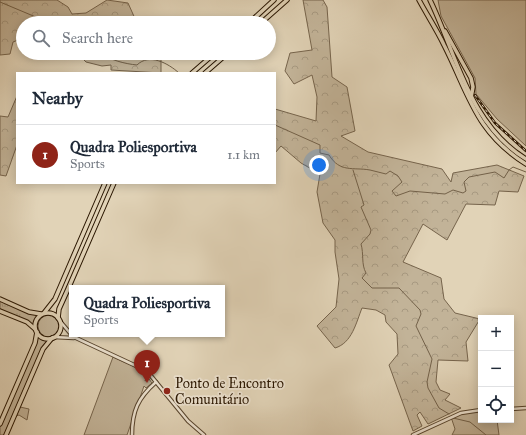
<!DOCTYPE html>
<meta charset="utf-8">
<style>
body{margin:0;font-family:"IM FELL Great Primer",serif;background:#f6f6f7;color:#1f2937}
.controls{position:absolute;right:12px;bottom:12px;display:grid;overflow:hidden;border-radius:0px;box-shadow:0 2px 10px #0003}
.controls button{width:36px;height:36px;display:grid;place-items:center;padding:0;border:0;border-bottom:1px solid #e0e1e3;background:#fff;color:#1f2937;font:20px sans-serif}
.you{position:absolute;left:319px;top:165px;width:14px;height:14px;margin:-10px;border:3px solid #fff;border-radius:50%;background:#1a73e8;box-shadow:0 0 0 6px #1a73e833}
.badge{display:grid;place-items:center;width:26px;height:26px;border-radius:50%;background:#8f2418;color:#fff;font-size:13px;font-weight:700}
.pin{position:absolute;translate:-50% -33px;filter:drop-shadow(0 1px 2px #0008)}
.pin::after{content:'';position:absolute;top:21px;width:14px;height:12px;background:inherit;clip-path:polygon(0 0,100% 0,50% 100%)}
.popup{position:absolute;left:69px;top:285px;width:156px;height:52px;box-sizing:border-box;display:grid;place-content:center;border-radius:0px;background:#fff;filter:drop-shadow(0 1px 3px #0005);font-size:13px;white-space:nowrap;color:#747a83}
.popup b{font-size:15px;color:#1f2937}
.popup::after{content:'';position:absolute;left:50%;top:100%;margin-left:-8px;border:8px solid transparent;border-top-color:#fff}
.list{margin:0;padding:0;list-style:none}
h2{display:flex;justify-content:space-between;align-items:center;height:52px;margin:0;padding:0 16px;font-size:17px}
h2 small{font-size:13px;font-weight:400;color:#747a83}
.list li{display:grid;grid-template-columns:26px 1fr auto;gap:12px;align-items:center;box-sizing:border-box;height:60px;padding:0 16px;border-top:1px solid #e0e1e3}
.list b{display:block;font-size:15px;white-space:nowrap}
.list p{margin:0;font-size:13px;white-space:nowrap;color:#747a83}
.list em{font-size:13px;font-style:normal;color:#747a83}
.icon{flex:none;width:22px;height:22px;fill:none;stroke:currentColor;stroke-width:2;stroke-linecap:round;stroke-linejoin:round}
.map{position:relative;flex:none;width:526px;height:435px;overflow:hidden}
.search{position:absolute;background:#fff;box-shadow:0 2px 10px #0003;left:16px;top:16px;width:260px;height:44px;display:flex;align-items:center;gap:10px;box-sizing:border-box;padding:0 14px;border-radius:22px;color:#747a83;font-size:15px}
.panel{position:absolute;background:#fff;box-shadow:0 2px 10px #0003;left:16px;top:72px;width:260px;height:112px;border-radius:0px}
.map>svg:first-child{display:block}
.grass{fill:url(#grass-tufts);stroke:#76644c}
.forest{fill:url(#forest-crowns);stroke:#76644c}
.green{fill:#c2b398;stroke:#76644c}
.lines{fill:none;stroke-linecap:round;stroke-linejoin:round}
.stream{stroke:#736149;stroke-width:1}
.minor-casing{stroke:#58452e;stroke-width:4.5}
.major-casing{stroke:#2a1601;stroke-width:5.5}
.minor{stroke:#ece2d0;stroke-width:2.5}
.major{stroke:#e1d3b7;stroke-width:3.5}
.rail-casing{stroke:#2a1601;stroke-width:2.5}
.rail{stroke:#ece2d0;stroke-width:1;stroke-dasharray:3;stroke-linecap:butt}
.poi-dot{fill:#8f2418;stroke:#ece2d0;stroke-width:1.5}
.labels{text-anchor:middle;stroke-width:3.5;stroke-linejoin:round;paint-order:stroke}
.poi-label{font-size:14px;fill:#2a1601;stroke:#ece2d0;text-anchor:start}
</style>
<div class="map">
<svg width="526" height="435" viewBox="0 0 526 435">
<defs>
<pattern id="grass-tufts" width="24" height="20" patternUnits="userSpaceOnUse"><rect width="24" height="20" fill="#c2b398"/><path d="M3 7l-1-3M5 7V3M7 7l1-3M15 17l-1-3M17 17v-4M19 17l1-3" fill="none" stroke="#a79981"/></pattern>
<pattern id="forest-crowns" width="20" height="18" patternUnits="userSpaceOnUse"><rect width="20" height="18" fill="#c2b398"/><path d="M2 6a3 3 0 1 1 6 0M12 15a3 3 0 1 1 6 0" fill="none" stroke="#a79981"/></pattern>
</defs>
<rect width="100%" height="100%" fill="#e1d3b7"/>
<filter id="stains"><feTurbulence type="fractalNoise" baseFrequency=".005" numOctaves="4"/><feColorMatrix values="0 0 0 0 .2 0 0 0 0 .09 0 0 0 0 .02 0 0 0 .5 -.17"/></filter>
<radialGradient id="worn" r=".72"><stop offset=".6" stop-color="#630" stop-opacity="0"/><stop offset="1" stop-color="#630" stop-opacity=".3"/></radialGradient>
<path class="grass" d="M0,300l39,14 -3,4 -3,9 -33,-18z"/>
<g class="forest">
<path d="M0,0h57l11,7 4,7 14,-1 21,-13 21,3 9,20h-114v15l-10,4 -3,12 -10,1z"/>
<path d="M303,0h20l4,7 5,70 15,10 8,44 -14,5 27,16 74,17 9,13 2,-9 44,-8 27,11 -6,16 -19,-1 -4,14 -29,-1 -19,36 -24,-16 -20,38 38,16 3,21 11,14 25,6 -14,23 2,19 -30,-1 -2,22 4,8 10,4 -5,6 16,8 -33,16 -8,-12 -3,3 5,11 -9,5 -24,-66 9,-11 -1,-20 -11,-12 -1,-7 -9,-5 -14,-2c-6,15 -10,35 -27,40l-18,-22 19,-19 3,-28 -4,-27v-12l-12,-17 -6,-31 3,-18 -19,-11 -20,-17 -6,7v-44l41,12 1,-24 -5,-22 -18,9 -9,-13 5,-18 22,-3z"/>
<path d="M77,53h84v20l-50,-3v-5l-9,1 -16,-4z"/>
<path d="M17,96v49l-11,31 -6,-1v-59l8,1z"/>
</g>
<g class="green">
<path d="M438,0h88v146l-29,-27 -21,-25 -1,-16 -34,-62z"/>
<circle cx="49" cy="326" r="11"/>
<path d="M38,336l10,4 -6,7 -38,88h-4v-8z"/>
<path d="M113,357l31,14 3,4 -2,6 4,-2 3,4 -6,5 -2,-2 -17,49h-43z"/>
<path d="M20,407l9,2 -2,11 -8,-5 -3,1z"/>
<path d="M465,412h16v8h16l2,15h-47l3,-6 -4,-12z"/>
</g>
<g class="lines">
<g class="stream">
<path d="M0,2l50,21"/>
<path d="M101,53c8,7 25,11 36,12 12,-12 31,-2 42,8"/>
<path d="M275,125l45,20v8l9,2c11,18 24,12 41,15 5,1 11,3 16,4l4,-3 8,5 4,6 -10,9 4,5 14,-5 35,3 8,-4 10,3 3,-2 -2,-9 5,-5 26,-5 9,6 5,-8 4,-3 13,5"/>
<path d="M353,170l11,35 -3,2 10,23 -1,4 -9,10c3,10 0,20 5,29l-4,5 10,10h27l21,22 1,4 -5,12 16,33 -5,23 1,6 11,20 10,6"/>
<path d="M453,418l17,4 16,13"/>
</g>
<g class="minor-casing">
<g id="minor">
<path d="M59,320l11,13 6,5 71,33 41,50 16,14"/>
<path d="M53,337l21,1"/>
<path d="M511,409l15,-1"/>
<path d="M132,435c0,-24 6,-37 24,-53"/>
<path d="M413,435l48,-22 20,-3"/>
</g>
</g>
<g class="major-casing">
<g id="major">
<path d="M419,0c8,15 18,30 25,45 25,49 31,87 82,119"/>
<path d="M430,0c27,56 39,124 96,159"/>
<path d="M249,23l25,-23"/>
<path d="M261,23l26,-23"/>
<path d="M445,31l26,47 2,9 -2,11"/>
<path d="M192,73l23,-20"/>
<path d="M205,73l23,-20"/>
<path d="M0,299l29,13 12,2"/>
<path d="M0,311l27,11 8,7"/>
<circle cx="48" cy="326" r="13"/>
<path d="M44,313l11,-14 50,-116"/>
<path d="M58,318l1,-9 9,-20 46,-106"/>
<path d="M0,424l35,-81 2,-11"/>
<path d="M6,435l37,-86 9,-11"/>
</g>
</g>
<use href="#minor" class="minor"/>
<use href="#major" class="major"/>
<g class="rail-casing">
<path id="rail" d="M475,95l20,28 31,28"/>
</g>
<use href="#rail" class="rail"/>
</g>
<circle class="poi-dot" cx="167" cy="391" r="4"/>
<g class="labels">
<g class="poi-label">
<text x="175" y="388">Ponto de Encontro<tspan x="175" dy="16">Comunitário</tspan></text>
</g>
</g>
<rect width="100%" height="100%" filter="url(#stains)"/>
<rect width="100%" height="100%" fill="url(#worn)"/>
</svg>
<div class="controls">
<button>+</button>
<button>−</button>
<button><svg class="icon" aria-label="locate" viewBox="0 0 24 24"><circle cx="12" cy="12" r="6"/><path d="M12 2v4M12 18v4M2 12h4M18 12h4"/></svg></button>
</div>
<div class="you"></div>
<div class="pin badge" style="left:147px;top:383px">1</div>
<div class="popup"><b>Quadra Poliesportiva</b>Sports</div>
<div class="search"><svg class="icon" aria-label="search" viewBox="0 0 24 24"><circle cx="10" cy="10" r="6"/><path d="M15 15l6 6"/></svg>Search here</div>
<section class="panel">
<h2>Nearby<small></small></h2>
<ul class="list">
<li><span class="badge">1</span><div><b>Quadra Poliesportiva</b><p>Sports</p></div><em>1.1 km</em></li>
</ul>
</section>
</div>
